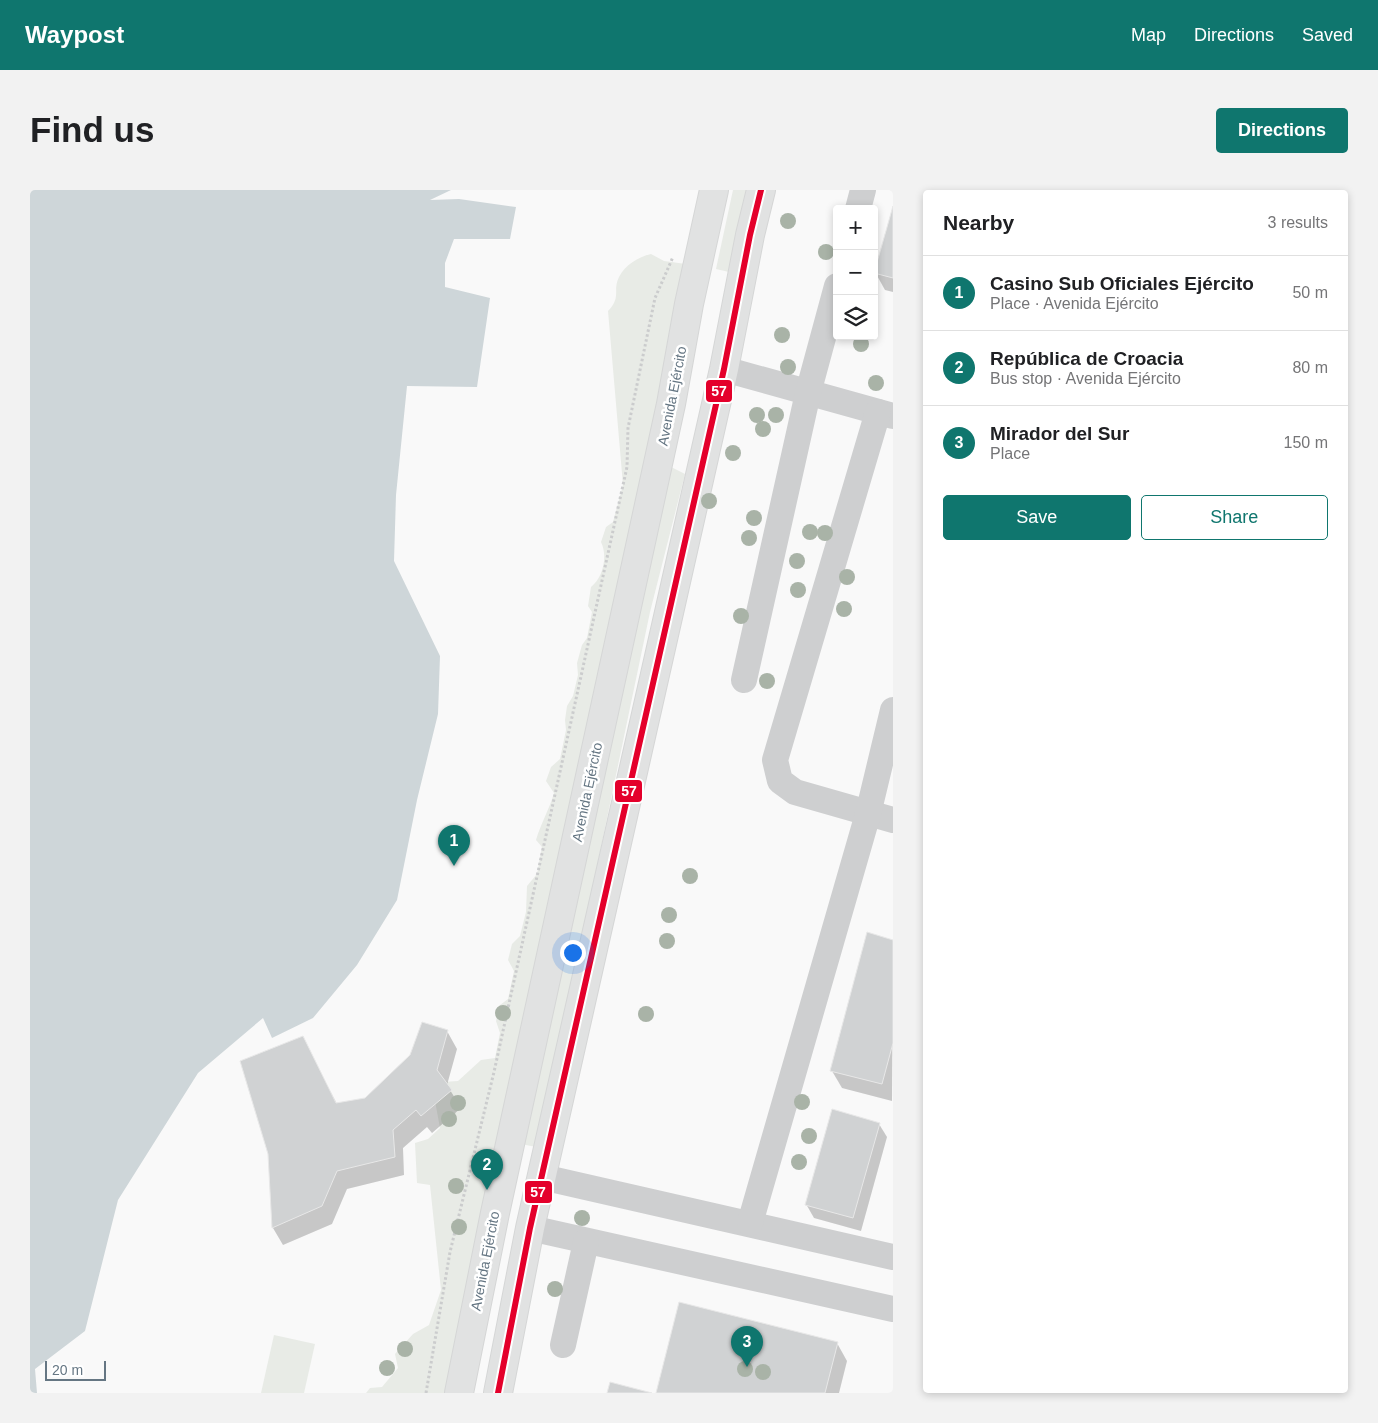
<!DOCTYPE html>
<meta charset="utf-8">
<style>
body{margin:0;font-family:Helvetica,sans-serif;background:#f2f2f2;color:#202124}
.controls{position:absolute;right:15px;top:15px;display:grid;overflow:hidden;border-radius:5px;box-shadow:0 2px 8px #0003}
.controls button{width:45px;height:45px;display:grid;place-items:center;padding:0;border:0;border-bottom:1px solid #e0e0e0;background:#fff;color:#202124;font:25px sans-serif}
.scale{position:absolute;left:15px;bottom:12px;width:61px;box-sizing:border-box;padding-left:5px;border:2px solid #657683;border-top:0;font-size:14px;line-height:18px;white-space:nowrap;color:#657683;-webkit-text-stroke:4px #fff;paint-order:stroke}
.you{position:absolute;left:542px;top:762px;width:18px;height:18px;margin:-12px;border:4px solid #fff;border-radius:50%;background:#1a73e8;box-shadow:0 0 0 8px #1a73e833}
.badge{display:grid;place-items:center;width:32px;height:32px;border-radius:50%;background:#0f766e;color:#fff;font-size:16px;font-weight:700}
.pin{position:absolute;translate:-50% -41px;filter:drop-shadow(0 1px 2px #0008)}
.pin::after{content:'';position:absolute;top:26px;width:18px;height:15px;background:inherit;clip-path:polygon(0 0,100% 0,50% 100%)}
.list{margin:0;padding:0;list-style:none}
h2{display:flex;justify-content:space-between;align-items:center;height:65px;margin:0;padding:0 20px;font-size:21px}
h2 small{font-size:16px;font-weight:400;color:#757577}
.list li{display:grid;grid-template-columns:32px 1fr auto;gap:15px;align-items:center;box-sizing:border-box;height:75px;padding:0 20px;border-top:1px solid #e0e0e0}
.list b{display:block;font-size:19px;white-space:nowrap}
.list p{margin:0;font-size:16px;white-space:nowrap;color:#757577}
.list em{font-size:16px;font-style:normal;color:#757577}
.actions{display:flex;gap:10px;padding:15px 20px}
.actions a{flex:1;padding:11px 0;border:1px solid #0f766e;border-radius:5px;text-align:center;font-size:18px;color:#0f766e}
.actions .main{background:#0f766e;color:#fff}
.icon{flex:none;width:28px;height:28px;fill:none;stroke:currentColor;stroke-width:2;stroke-linecap:round;stroke-linejoin:round}
.map{position:relative;flex:none;width:863px;height:1203px;overflow:hidden;border-radius:5px}
header{display:flex;align-items:center;gap:30px;box-sizing:border-box;height:70px;padding:0 25px;background:#0f766e;color:#fff}
header strong{font-size:24px}
nav{display:flex;gap:28px;margin-inline-start:auto;font-size:18px}
.intro{display:flex;align-items:center;justify-content:space-between;box-sizing:border-box;height:120px;padding:0 30px}
h1{margin:0;font-size:35px}
.button{padding:12px 22px;border-radius:5px;background:#0f766e;color:#fff;font-size:18px;font-weight:700}
main{display:flex;gap:30px;padding:0 30px}
aside{flex:1;background:#fff;border-radius:5px;box-shadow:0 2px 8px #0003}
.map>svg:first-child{display:block}
.green{fill:#e8ebe6}
.water{fill:#ced6d9}
.shadow{fill:#0003}
.building{fill:#d0d2d3;stroke:#e8e8e8}
.lines{fill:none;stroke-linecap:round;stroke-linejoin:round}
.highway-casing{stroke:#d5d6d6;stroke-width:30}
.path{stroke:#cbcccd;stroke-width:3;stroke-dasharray:2.5 2.5;stroke-linecap:butt}
.minor{stroke:#cecfd0;stroke-width:26}
.highway{stroke:#e1e2e2;stroke-width:28}
.bus-1-casing{stroke:#fff;stroke-width:10}
.bus-1{stroke:#e4002b;stroke-width:6}
.tree{fill:#a9b3a7}
.labels{text-anchor:middle;stroke-width:5;stroke-linejoin:round;paint-order:stroke}
.street-label{font-size:14px;fill:#657683;stroke:#fff}
.line-badge{stroke:#fff;stroke-width:2}
.badge-label{font-size:14px;text-anchor:middle;font-weight:bold;fill:#fff}
</style>
<header>
<strong>Waypost</strong>
<nav><a>Map</a><a>Directions</a><a>Saved</a></nav>
</header>
<div class="intro"><h1>Find us</h1><a class="button">Directions</a></div>
<main>
<div class="map">
<svg width="863" height="1203" viewBox="0 0 863 1203">
<rect width="100%" height="100%" fill="#f9f9f9"/>
<g class="green">
<path d="M703,0h14l-18,82 -13,-3z"/>
<path d="M621,64l13,7 22,3 -225,1129h-95l4,-5 12,-1 16,-19 -3,-14 18,-20 16,-9 12,-35 -11,-105 -13,-2 -2,-40 13,-4 12,-11 -7,-38 10,-8 15,-1 23,-21 14,-2 5,-25 -4,-12 4,-16 8,-6 6,-28 -6,-11 4,-16 8,-8 6,-24 1,-26 10,-12 5,-27 -6,-7c5,-17 13,-30 18,-47l-8,-12 5,-14 9,-8 6,-29 -1,-10 2,-14 6,-10 5,-21 -1,-12 5,-18 5,-7 5,-26 -4,-6 3,-19c12,-9 17,-31 10,-45l5,-15 7,-5 10,-37 -15,-174c14,-15 4,-20 11,-34 6,-12 19,-20 32,-23z"/>
<path d="M639,276l16,8 -35,138 -77,369 -37,166 -15,-3z"/>
<path d="M244,1145l41,9 -11,49h-43z"/>
</g>
<path class="water" d="M0,0h421l-21,10 29,-1 57,8 -6,32h-56l-9,24v24l45,11 -13,89 -70,-1 -11,109 -2,66 46,95 -2,58 -21,86 -20,100 -40,65 -44,53 -41,20 -9,-20 -65,55 -80,127 -33,131 -50,38 2,24h-7z"/>
<g class="shadow">
<path d="M863,20v82l-8,-2 -10,-18z"/>
<path d="M838,744l25,7 -1,160 -50,-13 -10,-17z"/>
<path d="M417,841l10,18 -10,36 14,23 -29,25 -5,-6 -24,21 1,27 -57,14 -15,35 -49,21 -10,-17 -3,-74 32,-117 35,67 29,-5z"/>
<path d="M849,934l8,13 -26,94 -47,-13 -8,-14z"/>
<path d="M650,1113l157,40 10,18 -8,32h-182z"/>
</g>
<g class="building">
<path d="M863,16v72l-19,-5z"/>
<path d="M837,742l26,8v103l-11,41 -52,-13z"/>
<path d="M392,832l26,8 -11,40 15,20 -31,26 -5,-6 -23,20 2,27 -58,14 -15,35 -50,22 -4,-74 -28,-93 63,-25 33,67 29,-5 45,-43z"/>
<path d="M802,919l48,14 -27,95 -48,-13z"/>
<path d="M649,1112l159,40 -13,51h-169z"/>
<path d="M580,1192l42,11h-45z"/>
</g>
<g class="lines">
<g class="highway-casing">
<g id="highway">
<path d="M429,1203l36,-180 176,-809 18,-100 25,-114"/>
<path d="M468,1203l32,-165 194,-859 26,-134 11,-45"/>
</g>
</g>
<path class="path" d="M396,1203l24,-141 44,-180 133,-605 1,-39 27,-130 18,-41"/>
<g class="minor">
<path d="M828,19l5,-19"/>
<path d="M694,179l169,47"/>
<path d="M848,222l-103,348 5,21 15,11 98,28"/>
<path d="M714,490l64,-287 29,-107"/>
<path d="M512,987l351,80"/>
<path d="M720,1033l118,-409 25,-104"/>
<path d="M500,1038l363,81"/>
<path d="M533,1155l23,-103"/>
</g>
<use href="#highway" class="highway"/>
<g class="bus-1-casing">
<path id="bus-1" d="M468,1203l32,-165 194,-859 26,-134 11,-45"/>
</g>
<use href="#bus-1" class="bus-1"/>
</g>
<g class="tree">
<circle cx="758" cy="31" r="8"/>
<circle cx="796" cy="62" r="8"/>
<circle cx="752" cy="145" r="8"/>
<circle cx="831" cy="154" r="8"/>
<circle cx="758" cy="177" r="8"/>
<circle cx="846" cy="193" r="8"/>
<circle cx="727" cy="225" r="8"/>
<circle cx="746" cy="225" r="8"/>
<circle cx="733" cy="239" r="8"/>
<circle cx="703" cy="263" r="8"/>
<circle cx="679" cy="311" r="8"/>
<circle cx="724" cy="328" r="8"/>
<circle cx="780" cy="342" r="8"/>
<circle cx="795" cy="343" r="8"/>
<circle cx="719" cy="348" r="8"/>
<circle cx="767" cy="371" r="8"/>
<circle cx="817" cy="387" r="8"/>
<circle cx="768" cy="400" r="8"/>
<circle cx="814" cy="419" r="8"/>
<circle cx="711" cy="426" r="8"/>
<circle cx="737" cy="491" r="8"/>
<circle cx="660" cy="686" r="8"/>
<circle cx="639" cy="725" r="8"/>
<circle cx="637" cy="751" r="8"/>
<circle cx="473" cy="823" r="8"/>
<circle cx="616" cy="824" r="8"/>
<circle cx="772" cy="912" r="8"/>
<circle cx="428" cy="913" r="8"/>
<circle cx="419" cy="929" r="8"/>
<circle cx="779" cy="946" r="8"/>
<circle cx="769" cy="972" r="8"/>
<circle cx="426" cy="996" r="8"/>
<circle cx="552" cy="1028" r="8"/>
<circle cx="429" cy="1037" r="8"/>
<circle cx="525" cy="1099" r="8"/>
<circle cx="375" cy="1159" r="8"/>
<circle cx="357" cy="1178" r="8"/>
<circle cx="715" cy="1179" r="8"/>
<circle cx="733" cy="1182" r="8"/>
</g>
<g class="labels">
<g class="street-label">
<text transform="translate(642 206) rotate(-79)" y="5">Avenida Ejército</text>
<text transform="translate(557 602) rotate(-78)" y="5">Avenida Ejército</text>
<text transform="translate(455 1071) rotate(-79)" y="5">Avenida Ejército</text>
</g>
</g>
<g class="line-badge">
<rect x="675" y="189" width="28" height="24" rx="5" fill="#e4002b"/>
<rect x="584" y="589" width="29" height="24" rx="5" fill="#e4002b"/>
<rect x="494" y="990" width="29" height="24" rx="5" fill="#e4002b"/>
</g>
<g class="badge-label">
<text x="689" y="206">57</text>
<text x="599" y="606">57</text>
<text x="508" y="1007">57</text>
</g>
</svg>
<div class="controls">
<button>+</button>
<button>−</button>
<button><svg class="icon" aria-label="layers" viewBox="0 0 24 24"><path d="M12 4l9 5-9 5-9-5zM3 14l9 5 9-5"/></svg></button>
</div>
<div class="scale">20 m</div>
<div class="you"></div>
<div class="pin badge" style="left:424px;top:676px">1</div>
<div class="pin badge" style="left:457px;top:1000px">2</div>
<div class="pin badge" style="left:717px;top:1177px">3</div>
</div>
<aside>
<h2>Nearby<small>3 results</small></h2>
<ul class="list">
<li><span class="badge">1</span><div><b>Casino Sub Oficiales Ejército</b><p>Place · Avenida Ejército</p></div><em>50 m</em></li>
<li><span class="badge">2</span><div><b>República de Croacia</b><p>Bus stop · Avenida Ejército</p></div><em>80 m</em></li>
<li><span class="badge">3</span><div><b>Mirador del Sur</b><p>Place</p></div><em>150 m</em></li>
</ul>
<div class="actions"><a class="main">Save</a><a>Share</a></div>
</aside>
</main>
